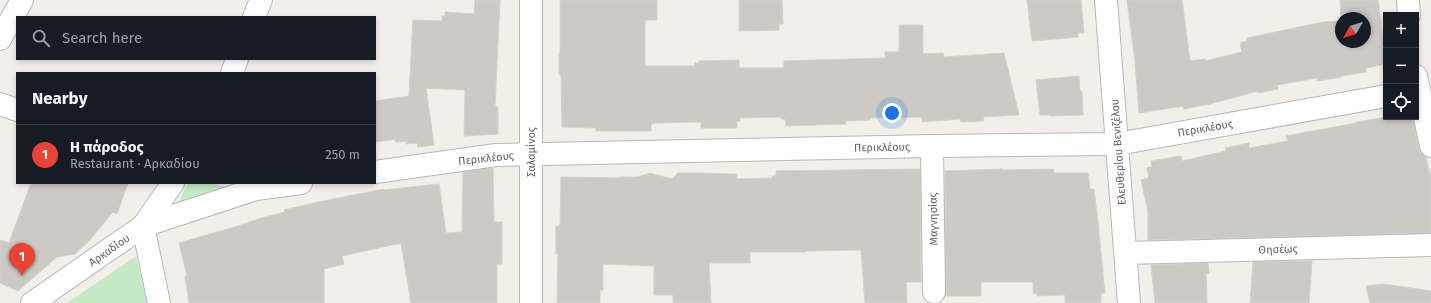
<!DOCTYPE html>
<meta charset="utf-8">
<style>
body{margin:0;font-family:"Fira Sans",sans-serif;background:#242831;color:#f1f3f6}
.controls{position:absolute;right:12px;top:12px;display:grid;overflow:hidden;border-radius:0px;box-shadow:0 2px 6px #0003}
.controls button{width:36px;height:36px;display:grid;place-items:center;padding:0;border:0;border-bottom:1px solid #363941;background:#171b24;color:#f1f3f6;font:20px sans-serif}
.compass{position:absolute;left:1335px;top:12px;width:36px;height:36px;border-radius:50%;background:#171b24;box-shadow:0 2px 6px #0003;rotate:231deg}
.you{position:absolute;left:892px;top:113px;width:14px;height:14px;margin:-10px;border:3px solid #fff;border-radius:50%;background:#1a73e8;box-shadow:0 0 0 6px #1a73e833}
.badge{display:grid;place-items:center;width:26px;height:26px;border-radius:50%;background:#ea4335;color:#fff;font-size:13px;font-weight:700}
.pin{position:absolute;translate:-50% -33px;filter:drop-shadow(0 1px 2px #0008)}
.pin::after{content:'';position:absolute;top:21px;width:14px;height:12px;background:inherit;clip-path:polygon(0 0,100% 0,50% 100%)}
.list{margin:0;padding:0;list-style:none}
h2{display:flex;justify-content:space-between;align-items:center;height:52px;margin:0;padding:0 16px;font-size:17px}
h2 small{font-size:13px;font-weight:400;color:#9ea1a6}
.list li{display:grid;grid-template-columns:26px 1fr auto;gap:12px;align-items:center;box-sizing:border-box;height:60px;padding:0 16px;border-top:1px solid #363941}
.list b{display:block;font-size:15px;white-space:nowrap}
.list p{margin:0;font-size:13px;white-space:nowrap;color:#9ea1a6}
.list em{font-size:13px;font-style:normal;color:#9ea1a6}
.icon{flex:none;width:22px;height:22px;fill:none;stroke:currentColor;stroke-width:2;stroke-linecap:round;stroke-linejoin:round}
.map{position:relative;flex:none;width:1431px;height:303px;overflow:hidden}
.search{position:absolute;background:#171b24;box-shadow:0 2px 6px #0003;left:16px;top:16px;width:360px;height:44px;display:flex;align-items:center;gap:10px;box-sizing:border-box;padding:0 14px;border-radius:0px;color:#9ea1a6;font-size:15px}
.panel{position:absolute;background:#171b24;box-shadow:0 2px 6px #0003;left:16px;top:72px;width:360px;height:112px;border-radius:0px}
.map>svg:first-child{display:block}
.green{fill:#c5e8c5}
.building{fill:#cccac5;stroke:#d6d1c6}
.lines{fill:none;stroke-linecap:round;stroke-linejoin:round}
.minor-casing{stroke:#b5b8bc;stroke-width:24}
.minor{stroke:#fff;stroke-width:22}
.labels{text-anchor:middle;stroke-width:3.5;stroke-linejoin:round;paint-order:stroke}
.street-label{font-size:11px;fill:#5f6368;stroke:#fff}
</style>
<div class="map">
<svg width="1431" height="303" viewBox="0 0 1431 303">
<rect width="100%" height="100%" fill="#f1efe8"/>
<g class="green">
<path d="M188,183h24l16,5 -50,15z"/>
<path d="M135,257l2,3 10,43h-80z"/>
</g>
<g class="building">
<path d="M475,0h25l-5,106 3,1v27l-34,2 1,-46 -39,-2 8,57 -16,2 -1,-4 -11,1v-3l-10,1 -1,-3 -20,3v-41l34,-5 4,-76 29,1v-5h3v-4l29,2z"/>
<path d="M560,0h97v20h-12v46h50v-3h4v-2l40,-1v8h45v-7l101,-3v-6h14v-27h24v29l20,-1 1,4 60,-4 15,62 -36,2 1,4 -23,1 -1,-3 -38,3v-5h-4l-48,1v2l-25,1 1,3 -60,2 -1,-7h-4v-2l-41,1v3h-3v7h-36v-6l-47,1v1h-3v7h-55v-3l-34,-1 -1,-52h-2v-22h1z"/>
<path d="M739,0h43l1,24h-4v6l-40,1z"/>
<path d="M1027,0h54l3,33h-6v4l-46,4z"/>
<path d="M1127,0h55l8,61 15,-2v2l37,-9 -2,-9 7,-2v-3l76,-16 18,-1v21h24v-24h-24l-1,-18h38l8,64 -20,4v4l-25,4v1l-24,4v-3l-40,7 1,4 -20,4v-2l-48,13 -26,5 -1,-3 -44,7 -4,-51z"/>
<path d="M1079,76l1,15h2l1,24 -33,1v-1h-10l-4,-35z"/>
<path d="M1387,117h25l7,32 3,5 4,3 5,21v55l-283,7v-29l-7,-31 8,-2 -2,-10 5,-1 -1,-6 30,-5 1,5 44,-10 -1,-3 24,-5v5l39,-7 -2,-5 70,-13v-1z"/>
<path d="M493,168l1,54h8v42h-5v39h-86l-10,-60 -59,13 2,8 -20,5v34h-135l-4,-27h2l-8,-33 59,-17 23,-8 24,-6 -1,-2 34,-8 66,-13v1l55,-6 7,49 16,-1 1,-60z"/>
<path d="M920,169l1,113h-15l1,21h-42l-4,-53 -55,1v1h-56v11h-41l2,40h-38v-8h-19v-29l-51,-2v26h-3v13h-43l1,-49h-2v-28h4l1,-49 59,1v-1h18l12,-4 22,6 6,-6h20l38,1 1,5 35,-1v-2h4v-5z"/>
<path d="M1003,169v1l50,-1 1,4h34l2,16h4l4,34 7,70h-4v10h-36v-8l-28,1v-2l-4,-1v-11h-52v14h-36l1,-4 -1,-121z"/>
<path d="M31,183h97l-11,31 -4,-2 -24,29 -14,13 -18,3 -39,34 -18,-8v-43l9,3z"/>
<path d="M1312,261l-3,42h-59l3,-41z"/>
<path d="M1208,263l1,10h-3l1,30h-52l-4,-38z"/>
<path d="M1384,284l47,7v12h-61l-4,-17z"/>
</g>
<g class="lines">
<g class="minor-casing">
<g id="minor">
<path d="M1106,0l23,303"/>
<path d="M1408,0l1,15"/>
<path d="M254,17l7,-17"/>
<path d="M0,39l22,-39"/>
<path d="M232,73l5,-14"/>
<path d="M1416,76l15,70"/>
<path d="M0,104l17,6"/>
<path d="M932,146l2,146"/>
<path d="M375,172l121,-17 436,-9 185,-2 269,-48"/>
<path d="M1126,253l305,-8"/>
<path d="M32,303l111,-77 30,-43"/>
<path d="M159,303l-16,-77 113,-37 45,-6"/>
<path d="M531,303v-303"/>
</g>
</g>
<use href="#minor" class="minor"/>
</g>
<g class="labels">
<g class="street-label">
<text transform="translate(1205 128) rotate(-10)" y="4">Περικλέους</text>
<text transform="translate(882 147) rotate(-1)" y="4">Περικλέους</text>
<text transform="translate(531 152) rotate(-90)" y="4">Σαλαμίνος</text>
<text transform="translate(1118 152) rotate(-94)" y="4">Ελευθερίου Βενιζέλου</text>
<text transform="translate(486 158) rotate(-6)" y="4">Περικλέους</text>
<text transform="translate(933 219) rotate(-91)" y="4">Μαγνησίας</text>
<text transform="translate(1278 249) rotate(-2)" y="4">Θησέως</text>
<text transform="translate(109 250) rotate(-35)" y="4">Αρκαδίου</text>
</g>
</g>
</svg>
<div class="controls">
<button>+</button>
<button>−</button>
<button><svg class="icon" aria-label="locate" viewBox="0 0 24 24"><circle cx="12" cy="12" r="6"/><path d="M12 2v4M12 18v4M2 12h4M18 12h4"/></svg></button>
</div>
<svg class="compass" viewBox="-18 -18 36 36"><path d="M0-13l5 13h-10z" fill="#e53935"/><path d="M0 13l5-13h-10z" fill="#9ea1a6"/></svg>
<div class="you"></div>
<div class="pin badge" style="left:22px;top:276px">1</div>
<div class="search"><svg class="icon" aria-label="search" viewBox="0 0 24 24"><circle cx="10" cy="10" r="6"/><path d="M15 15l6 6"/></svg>Search here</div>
<section class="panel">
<h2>Nearby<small></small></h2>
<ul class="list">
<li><span class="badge">1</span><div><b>Η πάροδος</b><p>Restaurant · Αρκαδίου</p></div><em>250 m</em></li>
</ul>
</section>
</div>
